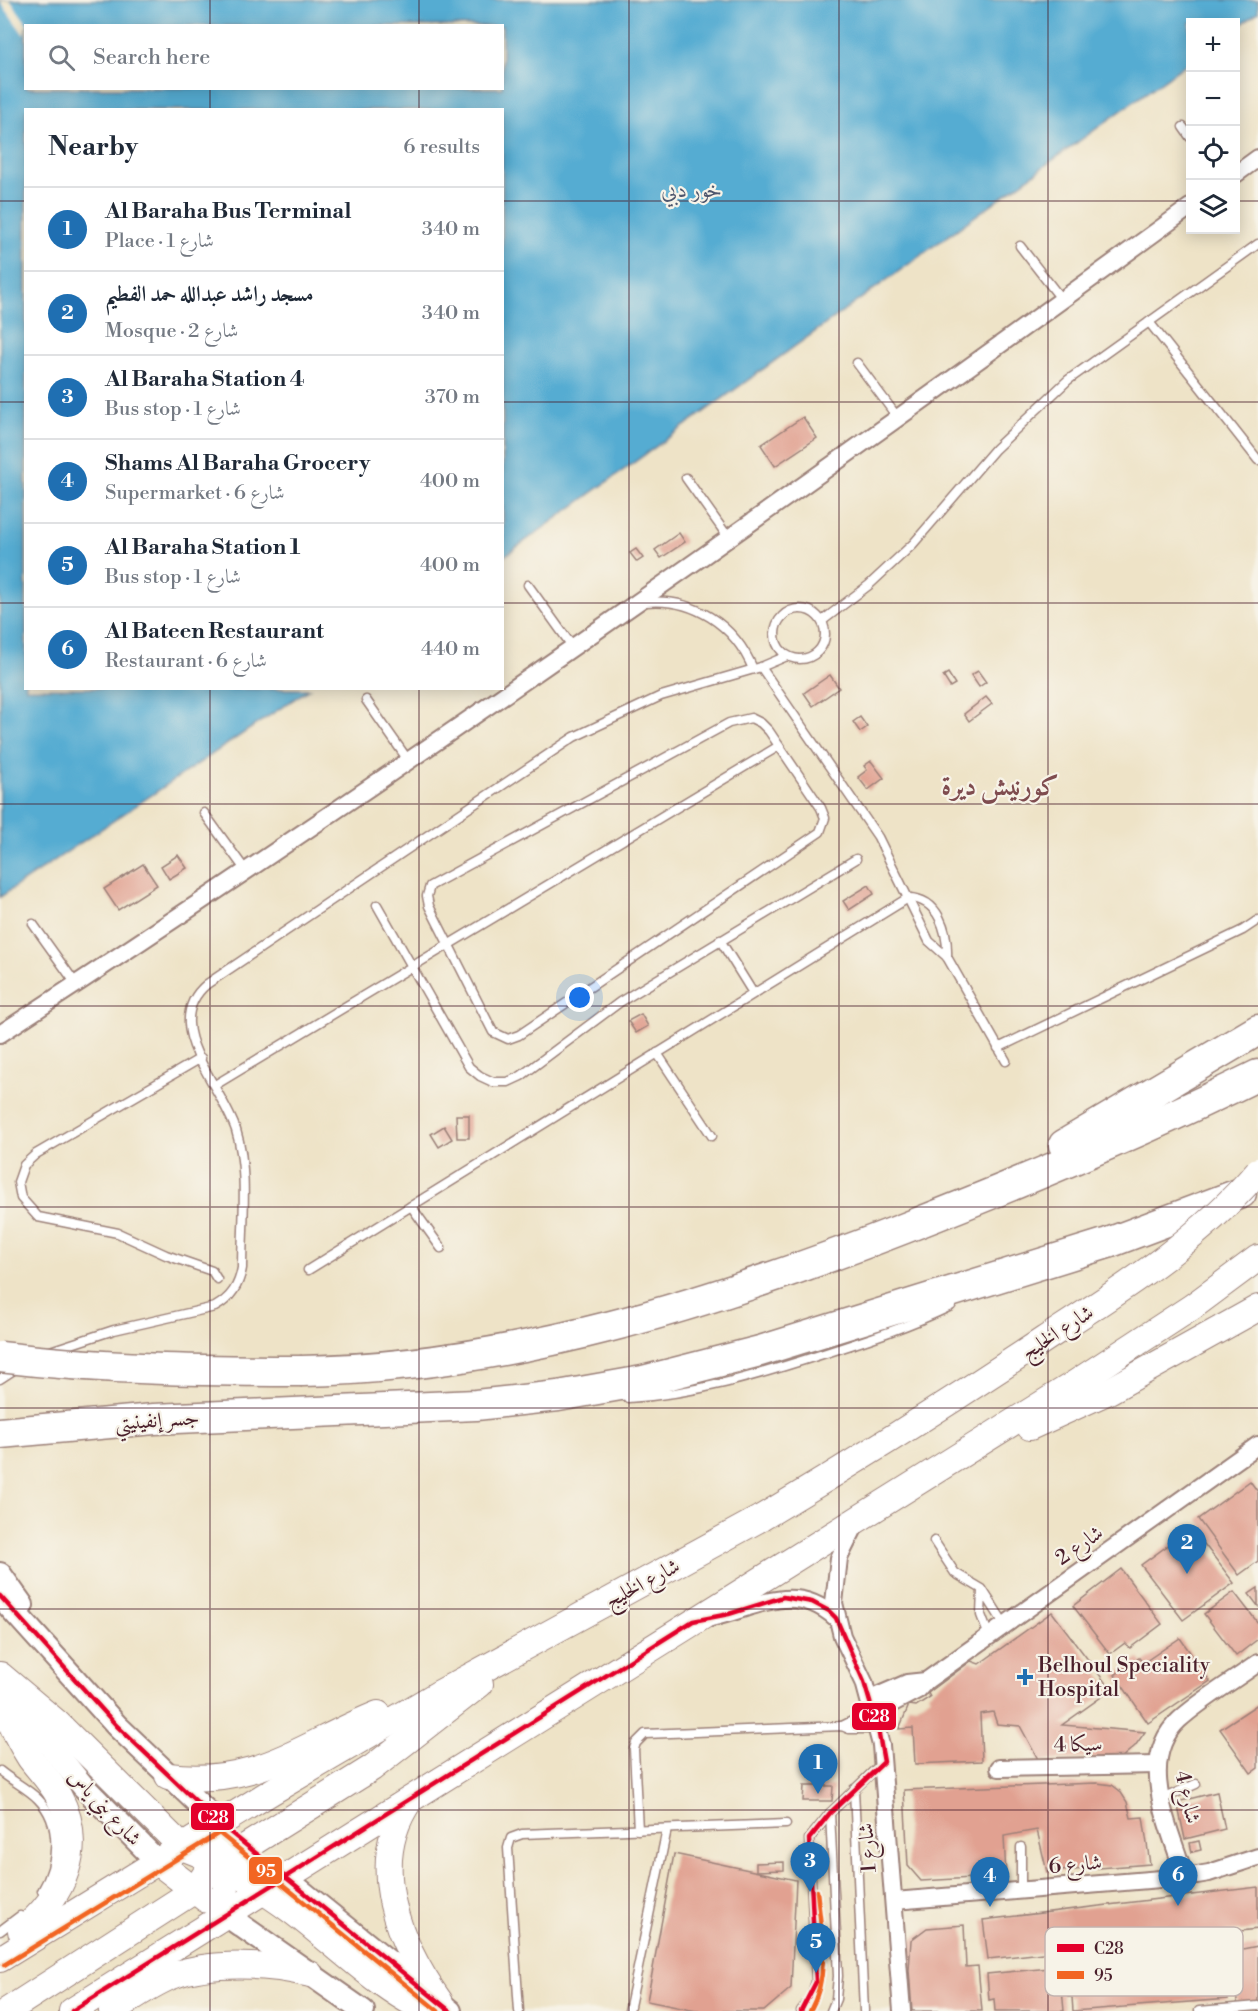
<!DOCTYPE html>
<meta charset="utf-8">
<style>
body{margin:0;font-family:"Libre Bodoni",Amiri,serif;background:#f2f2f3;color:#1f2937}
.controls{position:absolute;right:18px;top:18px;display:grid;overflow:hidden;border-radius:0px;box-shadow:0 3px 15px #0003}
.controls button{width:54px;height:54px;display:grid;place-items:center;padding:0;border:0;border-bottom:2px solid #e0e1e3;background:#fff;color:#1f2937;font:30px sans-serif}
.you{position:absolute;left:580px;top:998px;width:21px;height:21px;margin:-15px;border:4px solid #fff;border-radius:50%;background:#1a73e8;box-shadow:0 0 0 9px #1a73e833}
.badge{display:grid;place-items:center;width:39px;height:39px;border-radius:50%;background:#1f6fb2;color:#fff;font-size:20px;font-weight:700}
.pin{position:absolute;translate:-50% -50px;filter:drop-shadow(0 2px 3px #0008)}
.pin::after{content:'';position:absolute;top:32px;width:21px;height:18px;background:inherit;clip-path:polygon(0 0,100% 0,50% 100%)}
.list{margin:0;padding:0;list-style:none}
h2{display:flex;justify-content:space-between;align-items:center;height:78px;margin:0;padding:0 24px;font-size:26px}
h2 small{font-size:20px;font-weight:400;color:#747a83}
.list li{display:grid;grid-template-columns:39px 1fr auto;gap:18px;align-items:center;box-sizing:border-box;height:84px;padding:0 24px;border-top:2px solid #e0e1e3}
.list b{display:block;font-size:22px;white-space:nowrap}
.list p{margin:0;font-size:20px;white-space:nowrap;color:#747a83}
.list em{font-size:20px;font-style:normal;color:#747a83}
.icon{flex:none;width:33px;height:33px;fill:none;stroke:currentColor;stroke-width:2;stroke-linecap:round;stroke-linejoin:round}
.map{position:relative;flex:none;width:1258px;height:2011px;overflow:hidden}
.search{position:absolute;background:#fff;box-shadow:0 3px 15px #0003;left:24px;top:24px;width:480px;height:66px;display:flex;align-items:center;gap:15px;box-sizing:border-box;padding:0 21px;border-radius:0px;color:#747a83;font-size:22px}
.panel{position:absolute;background:#fff;box-shadow:0 3px 15px #0003;left:24px;top:108px;width:480px;height:582px;border-radius:0px}
.map>svg:first-child{display:block}
.water{fill:#55acd2;stroke:#50667e;stroke-width:1.5;fill-rule:evenodd}
.pier{fill:#eee3c7}
.building{fill:#e1a191}
.lines{fill:none;stroke-linecap:round;stroke-linejoin:round}
.lane-casing{stroke:#9c8179;stroke-width:11}
.street-casing{stroke:#9c8179;stroke-width:20}
.secondary-casing{stroke:#9c8179;stroke-width:26}
.primary-casing{stroke:#9c8179;stroke-width:28}
.highway-casing{stroke:#9c8179;stroke-width:33}
.lane{stroke:#fff;stroke-width:8}
.street{stroke:#fff;stroke-width:16}
.secondary{stroke:#fff;stroke-width:22}
.primary{stroke:#fff;stroke-width:26}
.highway{stroke:#fff;stroke-width:30}
.primary-bridge-casing{stroke:#9c8179;stroke-width:28;stroke-linecap:butt}
.highway-bridge-casing{stroke:#9c8179;stroke-width:33;stroke-linecap:butt}
.primary-bridge{stroke:#fff;stroke-width:26}
.highway-bridge{stroke:#fff;stroke-width:30}
.bus-1-casing{stroke:#f7f3e8;stroke-width:9}
.bus-2-casing{stroke:#f7f3e8;stroke-width:9}
.bus-1{stroke:#e4002b;stroke-width:4.5}
.bus-2{stroke:#f26522;stroke-width:4.5}
.grid{fill:none;stroke:#4a1f2b;stroke-width:1.5;stroke-opacity:0.55}
.poi-dot{fill:#1f6fb2;stroke:#f7f3e8;stroke-width:2}
.labels{text-anchor:middle;stroke-width:4.5;stroke-linejoin:round;paint-order:stroke}
.street-label{font-size:21px;fill:#4a1f2b;stroke:#f7f3e8}
.poi-label{font-size:21px;fill:#4a1f2b;stroke:#f7f3e8;text-anchor:start}
.water-label{font-size:22px;font-style:italic;fill:#4e576e;stroke:#f7f3e8}
.district-label{font-size:27px;font-weight:bold;fill:#7f4c4f;stroke:#f7f3e8}
.key{fill:#f7f3e8;stroke:#c3b3af;stroke-width:1.5}
.key-label{font-size:16px;fill:#4a1f2b}
.line-badge{stroke:#f7f3e8;stroke-width:2}
.badge-label{font-size:16px;text-anchor:middle;font-weight:bold;fill:#fff}
</style>
<div class="map">
<svg width="1258" height="2011" viewBox="0 0 1258 2011">
<rect width="100%" height="100%" fill="#f7f3e8"/>
<filter id="ink" filterUnits="userSpaceOnUse"><feTurbulence type="fractalNoise" baseFrequency=".0167" numOctaves="2"/><feDisplacementMap in="SourceGraphic" scale="12" xChannelSelector="R" yChannelSelector="G"/><feConvolveMatrix kernelMatrix="1 2 1 2 8 2 1 2 1" color-interpolation-filters="sRGB"/></filter>
<filter id="wash" filterUnits="userSpaceOnUse"><feTurbulence type="fractalNoise" baseFrequency=".008" numOctaves="4" result="noise"/><feDisplacementMap in="SourceGraphic" scale="24" xChannelSelector="R" yChannelSelector="G"/><feGaussianBlur stdDeviation="1.35" result="paint"/><feColorMatrix in="noise" values="0 0 0 0 0 0 0 0 0 0 0 0 0 0 0 0 0 1.4 0 .05"/><feComposite in="paint" operator="in"/></filter>
<g filter="url(#wash)">
<rect width="100%" height="100%" fill="#eee3c7"/>
<path class="water" d="M0,0h1258v12l-22,16v-6h-46v39l-687,496 -1,-447h-476v578l283,1 -309,208zM26,26h476v62h-476z"/>
<path class="pier" d="M10,0l18,25 -2,1 -2,9 -24,-34z"/>
<g id="blocks">
<g class="building">
<path d="M803,417l14,21 -42,28 -14,-21z"/>
<path d="M679,533l6,9 -24,16 -6,-8z"/>
<path d="M636,549l7,9 -6,4 -7,-9z"/>
<path d="M978,671l8,11 -7,5 -8,-12z"/>
<path d="M948,673l7,11 -5,3 -7,-11z"/>
<path d="M830,675l9,13 -26,18 -9,-13z"/>
<path d="M986,697l6,7 -23,17 -5,-7z"/>
<path d="M860,717l7,10 -7,5 -7,-10z"/>
<path d="M871,761l13,17 -16,12 -10,-13 9,-7 -3,-4z"/>
<path d="M178,855l9,13 -18,11 -8,-13z"/>
<path d="M143,864l14,21 -39,25 -14,-21z"/>
<path d="M869,885l5,9 -25,16 -6,-9z"/>
<path d="M641,1014l7,12 -12,7 -8,-12z"/>
<path d="M456,1115h13v23h-12z"/>
<path d="M444,1126l8,13 -13,8 -8,-13z"/>
<path d="M1250,1481l8,11v69l-19,14 -41,-56z"/>
<path d="M1192,1528l42,55 -51,37 -42,-55z"/>
<path d="M1121,1569l41,55 -32,24 -5,-5 -15,11 -37,-48z"/>
<path d="M1258,1588v18l-9,-12z"/>
<path d="M1234,1592l24,31v16l-22,17 -32,-42z"/>
<path d="M1052,1612l59,78 -49,35 83,7 -10,14 -13,11 -83,4 -19,-35 -23,-2 -4,-12 -13,2 2,47 -67,3 -2,-36 -14,1 10,-24 7,1 14,-9 -2,-4 43,-32 8,3z"/>
<path d="M1180,1638l30,43 -62,42 -33,-48 24,-17 4,5z"/>
<path d="M1258,1704v64l-7,5 -31,-44z"/>
<path d="M1097,1783l15,2 8,6 7,11 4,16 12,-1 7,47 -103,8 -10,-42 -33,6 2,40 -85,5 -13,-15 -4,-76z"/>
<path d="M804,1786h29l-1,15h-29z"/>
<path d="M1217,1792l8,37 -40,10 -8,-37z"/>
<path d="M1199,1841l2,9 -9,2 -2,-9z"/>
<path d="M674,1854l122,26 -5,108 -27,23h-68l-49,-10z"/>
<path d="M784,1862v8l-28,1v-8z"/>
<path d="M1258,1887v42l-270,30 -5,-39z"/>
<path d="M964,1925l2,42 12,-1 4,45h-70l-3,-41 2,-30 16,-12z"/>
<path d="M1258,1946v56l-20,4 -11,-54z"/>
<path d="M1225,1953l3,46 -155,12 -1,-14h-4l-3,-31z"/>
<path d="M1060,1967l4,44h-69l-1,-12 -5,1 -2,-26z"/>
</g>
</g>
</g>
<g filter="url(#ink)">
<use href="#blocks" fill-opacity="0" stroke="#9c8179" stroke-width="1.5"/>
<g class="lines">
<g class="lane-casing">
<g id="lane">
<path d="M1183,127l7,10"/>
<path d="M1020,246l42,54"/>
<path d="M1149,322l109,138"/>
<path d="M857,363l41,55"/>
<path d="M686,478l42,59"/>
<path d="M528,585l44,61"/>
<path d="M645,602c48,-5 90,23 108,67"/>
<circle cx="800" cy="634" r="25"/>
<path d="M822,621l47,-36 44,-41 82,-95 73,-69 190,-136"/>
<path d="M761,667l117,170 51,104 18,16 59,104"/>
<path d="M366,700l42,60"/>
<path d="M751,718l10,5 8,8 52,77 4,10 -5,14 -301,203 -11,4 -15,-7 -64,-126 -2,-10 3,-10 299,-163z"/>
<path d="M204,813l42,58"/>
<path d="M377,905l92,162 11,9 13,6h15l13,-6 99,-74 236,-143"/>
<path d="M33,924l43,60"/>
<path d="M720,940l33,53"/>
<path d="M998,1048l245,-118 15,-10"/>
<path d="M657,1053l55,83"/>
<path d="M201,1058l-165,96 -12,11 -6,17 3,16 17,19 80,16 48,22 46,16 5,8"/>
<path d="M215,1085l564,-339"/>
<path d="M411,1206l30,42"/>
<path d="M308,1270l600,-372c31,0 40,34 39,59"/>
<path d="M47,1352l67,-22 101,-23c16,-9 24,-21 27,-39 0,-45 7,-96 -6,-138 -11,-32 -46,-75 -47,-106 -1,-16 6,-30 18,-40l367,-247 87,-41 100,-29 26,-11"/>
<path d="M0,1379l17,-11"/>
<path d="M628,1398c68,-4 130,-23 195,-44 44,-14 87,-28 128,-48"/>
<path d="M934,1541l21,32 27,16 23,36"/>
<path d="M982,1590l-1,25 8,21"/>
<path d="M842,1726l10,-5 24,-2"/>
<path d="M0,1771c12,10 27,17 38,28 24,24 21,64 4,92"/>
<path d="M854,1789l10,222"/>
<path d="M1162,1799l34,-15"/>
<path d="M830,1813l8,163 -2,23 -5,12"/>
<path d="M638,1830l-4,-81 2,-6 9,-9 197,-8 7,3h29"/>
<path d="M1021,1847v44"/>
<path d="M0,1931l20,-15"/>
<path d="M519,2011l-11,-163 3,-10 11,-4 264,-10"/>
<path d="M629,2011l38,-182"/>
<path d="M801,2011l9,-13 6,-16 -7,-143 21,-26 51,-49"/>
<path d="M1199,2011l59,-5"/>
</g>
</g>
<g class="street-casing">
<g id="street">
<path d="M1236,174l22,-16"/>
<path d="M0,1034c405,-264 800,-543 1190,-827"/>
<path d="M856,1524l-17,34 -5,45 8,33 22,46 17,63 21,266"/>
<path d="M711,1618c46,-10 83,-38 125,0"/>
<path d="M870,1699l37,-16 19,-2"/>
<path d="M874,1713l44,-23 8,-9 332,-236"/>
<path d="M999,1768l159,-3"/>
<path d="M1185,1877c-14,-47 -50,-116 -6,-157 23,-21 53,-38 79,-57"/>
<path d="M894,1901l291,-24 24,-4 49,-16"/>
</g>
</g>
<g class="secondary-casing">
<g id="secondary">
<path d="M0,1574l22,31"/>
<path d="M0,1596l117,130 103,98"/>
<path d="M1,1686l82,100 76,77"/>
<path d="M285,1878l165,133"/>
<path d="M226,1915l137,96"/>
</g>
</g>
<g class="primary-casing">
<g id="primary">
<path d="M1030,1427l79,-36 149,-83"/>
<path d="M0,1675l57,48 125,124 50,20 53,11"/>
<path d="M0,1691c6,24 17,47 30,67 9,12 20,23 28,37 29,52 5,103 -37,136"/>
<path d="M168,1776c89,11 133,-31 210,-62"/>
<path d="M410,1800c-45,64 -11,145 30,202"/>
<path d="M159,1863l48,37"/>
<path d="M251,1884c64,35 111,96 177,127"/>
<path d="M226,1915c-4,-27 3,-50 21,-69l125,-78 108,-84"/>
<path d="M0,1959l271,-167 167,-98 323,-176"/>
<path d="M7,2011l188,-121 14,-21 8,-24"/>
<path d="M72,2011l1002,-627 118,-77 66,-49"/>
<path d="M112,2011c19,-12 39,-27 60,-35 39,-15 98,-12 138,-2"/>
</g>
</g>
<g class="highway-casing">
<g id="highway">
<path d="M1064,1145l194,-115"/>
<path d="M302,1371c211,-4 408,-67 603,-143 120,-47 238,-96 353,-153"/>
<path d="M0,1433l154,-14 322,-14 82,-9 85,-15 117,-30 348,-108 133,-50"/>
</g>
</g>
<use href="#lane" class="lane"/>
<use href="#street" class="street"/>
<use href="#secondary" class="secondary"/>
<use href="#primary" class="primary"/>
<use href="#highway" class="highway"/>
<g class="primary-bridge-casing">
<path id="primary-bridge" d="M761,1518c96,-57 191,-117 284,-179 77,-50 153,-97 213,-168"/>
</g>
<g class="highway-bridge-casing">
<path id="highway-bridge" d="M0,1357c101,12 201,14 302,14"/>
</g>
<use href="#primary-bridge" class="primary-bridge"/>
<use href="#highway-bridge" class="highway-bridge"/>
<g class="bus-1-casing">
<g id="bus-1">
<path d="M0,1596l117,130 103,98 230,187"/>
<path d="M72,2011l621,-390 36,-7 54,-17 29,5 17,9 7,7 28,64 14,47 6,33 -54,51 -21,26 7,143 -15,29"/>
</g>
</g>
<g class="bus-2-casing">
<g id="bus-2">
<path d="M4,1965l215,-132 219,178"/>
<path d="M810,2011c21,-37 11,-80 7,-120"/>
</g>
</g>
<use href="#bus-1" class="bus-1"/>
<use href="#bus-2" class="bus-2"/>
</g>
</g>
<path class="grid" d="M210,0v26M419,0v26M629,0v2011M839,0v2011M1048,0v2011M210,88v22M419,88v22M0,201h26M502,201h688M1236,201h22M0,402h26M502,402h756M0,603h26M502,603h756M210,688v1323M419,688v1323M0,804h1258M0,1006h1258M0,1207h1258M0,1408h1258M0,1609h1258M0,1810h1258"/>
<path class="poi-dot" d="M1022 1668h6v6h6v6h-6v6h-6v-6h-6v-6h6z"/>
<g class="labels">
<g class="street-label">
<text transform="translate(1057 1332) rotate(-33)" y="7">شارع الخليج</text>
<text transform="translate(157 1420) rotate(-4)" y="7">جسر إنفينيتي</text>
<text transform="translate(1079 1545) rotate(-35)" y="7">شارع 2</text>
<text transform="translate(642 1583) rotate(-28)" y="7">شارع الخليج</text>
<text transform="translate(1078 1744) rotate(-1)" y="7">4 سيكا</text>
<text transform="translate(1188 1797) rotate(77)" y="7">شارع 4</text>
<text transform="translate(105 1807) rotate(47)" y="7">شارع بني ياس</text>
<text transform="translate(867 1848) rotate(-94)" y="7">شارع 1</text>
<text transform="translate(1075 1864) rotate(-5)" y="7">شارع 6</text>
</g>
<g class="poi-label">
<text x="1038" y="1672">Belhoul Speciality<tspan x="1038" dy="24">Hospital</tspan></text>
</g>
<g class="water-label">
<text x="692" y="197">خور دبي</text>
</g>
<g class="district-label">
<text x="1000" y="795">كورنيش ديرة</text>
</g>
</g>
<rect x="1045" y="1927" width="198" height="69" rx="9" class="key"/>
<rect x="1057" y="1944" width="27" height="8" fill="#e4002b"/>
<rect x="1057" y="1971" width="27" height="8" fill="#f26522"/>
<g class="key-label">
<text x="1094" y="1954">C28</text>
<text x="1094" y="1981">95</text>
</g>
<g class="line-badge">
<rect x="851" y="1702" width="46" height="29" rx="6" fill="#e4002b"/>
<rect x="190" y="1802" width="45" height="29" rx="6" fill="#e4002b"/>
<rect x="248" y="1856" width="35" height="29" rx="6" fill="#f26522"/>
</g>
<g class="badge-label">
<text x="874" y="1722">C28</text>
<text x="213" y="1823">C28</text>
<text x="266" y="1877">95</text>
</g>
</svg>
<div class="controls">
<button>+</button>
<button>−</button>
<button><svg class="icon" aria-label="locate" viewBox="0 0 24 24"><circle cx="12" cy="12" r="6"/><path d="M12 2v4M12 18v4M2 12h4M18 12h4"/></svg></button>
<button><svg class="icon" aria-label="layers" viewBox="0 0 24 24"><path d="M12 4l9 5-9 5-9-5zM3 14l9 5 9-5"/></svg></button>
</div>
<div class="you"></div>
<div class="pin badge" style="left:818px;top:1794px">1</div>
<div class="pin badge" style="left:1187px;top:1574px">2</div>
<div class="pin badge" style="left:810px;top:1892px">3</div>
<div class="pin badge" style="left:990px;top:1907px">4</div>
<div class="pin badge" style="left:816px;top:1973px">5</div>
<div class="pin badge" style="left:1178px;top:1906px">6</div>
<div class="search"><svg class="icon" aria-label="search" viewBox="0 0 24 24"><circle cx="10" cy="10" r="6"/><path d="M15 15l6 6"/></svg>Search here</div>
<section class="panel">
<h2>Nearby<small>6 results</small></h2>
<ul class="list">
<li><span class="badge">1</span><div><b>Al Baraha Bus Terminal</b><p>Place · شارع 1</p></div><em>340 m</em></li>
<li><span class="badge">2</span><div><b>مسجد راشد عبدالله حمد الفطيم</b><p>Mosque · شارع 2</p></div><em>340 m</em></li>
<li><span class="badge">3</span><div><b>Al Baraha Station 4</b><p>Bus stop · شارع 1</p></div><em>370 m</em></li>
<li><span class="badge">4</span><div><b>Shams Al Baraha Grocery</b><p>Supermarket · شارع 6</p></div><em>400 m</em></li>
<li><span class="badge">5</span><div><b>Al Baraha Station 1</b><p>Bus stop · شارع 1</p></div><em>400 m</em></li>
<li><span class="badge">6</span><div><b>Al Bateen Restaurant</b><p>Restaurant · شارع 6</p></div><em>440 m</em></li>
</ul>
</section>
</div>
